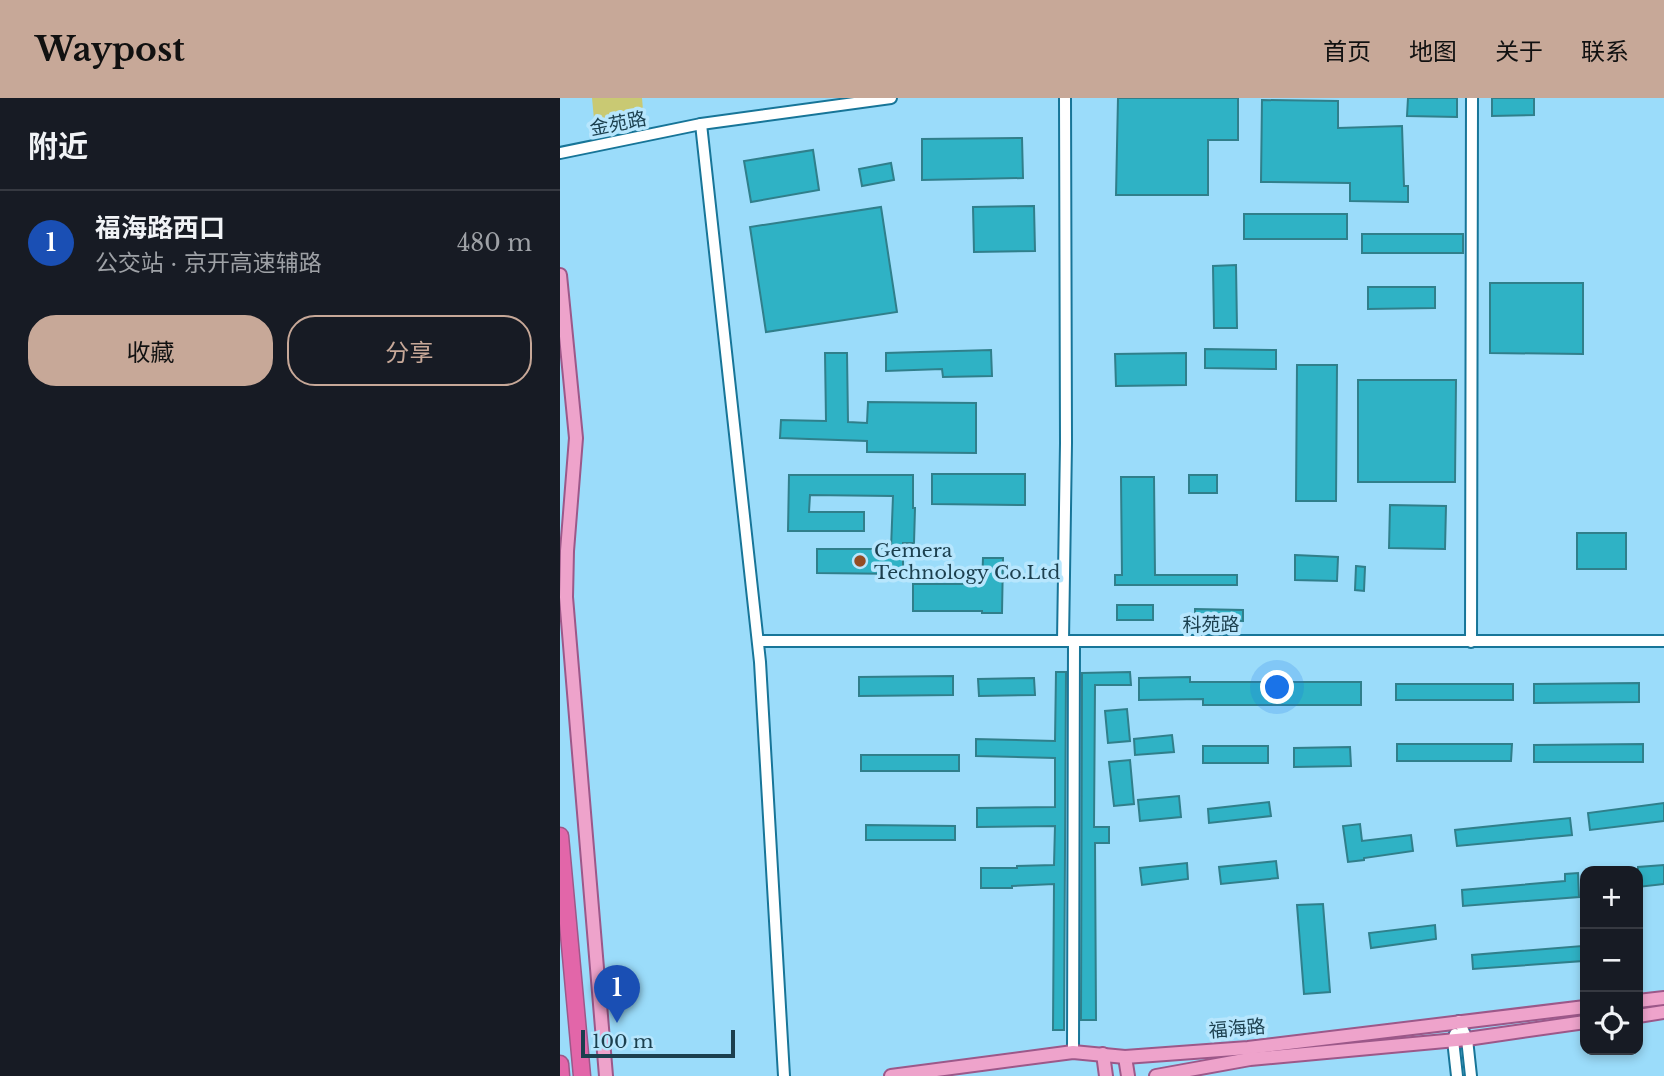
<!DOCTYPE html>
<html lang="zh">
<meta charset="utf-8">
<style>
body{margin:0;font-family:"Libre Baskerville","Noto Sans SC",serif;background:#242831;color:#f1f3f6}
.controls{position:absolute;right:21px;bottom:21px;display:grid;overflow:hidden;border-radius:14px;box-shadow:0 4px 10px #0003}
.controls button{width:63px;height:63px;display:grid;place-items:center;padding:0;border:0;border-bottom:2px solid #363941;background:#171b24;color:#f1f3f6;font:35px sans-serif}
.scale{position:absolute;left:21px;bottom:18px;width:154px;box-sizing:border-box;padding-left:7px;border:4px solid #1b3f4e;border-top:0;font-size:19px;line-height:24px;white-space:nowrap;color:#1b3f4e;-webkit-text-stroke:5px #b7e6fd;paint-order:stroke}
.you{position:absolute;left:718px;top:590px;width:24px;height:24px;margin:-18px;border:5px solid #fff;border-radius:50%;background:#1a73e8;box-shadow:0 0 0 10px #1a73e833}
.badge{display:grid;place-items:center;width:46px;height:46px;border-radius:50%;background:#c7a898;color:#fff;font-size:23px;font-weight:700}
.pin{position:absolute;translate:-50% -58px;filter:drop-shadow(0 2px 4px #0008)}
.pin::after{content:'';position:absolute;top:37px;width:24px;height:21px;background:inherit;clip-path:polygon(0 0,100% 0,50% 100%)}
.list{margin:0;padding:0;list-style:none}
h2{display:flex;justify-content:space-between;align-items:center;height:91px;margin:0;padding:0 28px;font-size:30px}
h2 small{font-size:23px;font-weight:400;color:#9ea1a6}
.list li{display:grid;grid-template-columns:46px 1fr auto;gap:21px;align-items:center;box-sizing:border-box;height:105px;padding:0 28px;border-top:2px solid #363941}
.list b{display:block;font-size:26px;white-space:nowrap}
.list p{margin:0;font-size:23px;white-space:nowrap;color:#9ea1a6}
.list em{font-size:23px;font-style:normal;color:#9ea1a6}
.actions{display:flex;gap:14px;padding:21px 28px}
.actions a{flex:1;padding:16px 0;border:2px solid #c7a898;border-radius:28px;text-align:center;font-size:24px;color:#c7a898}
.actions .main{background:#c7a898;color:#111}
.icon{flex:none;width:38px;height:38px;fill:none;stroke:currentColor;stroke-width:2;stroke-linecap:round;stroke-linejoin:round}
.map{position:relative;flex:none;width:1104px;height:978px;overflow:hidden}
header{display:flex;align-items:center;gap:42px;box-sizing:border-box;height:98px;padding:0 35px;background:#c7a898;color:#111}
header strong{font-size:33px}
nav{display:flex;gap:38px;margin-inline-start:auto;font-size:24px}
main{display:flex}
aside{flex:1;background:#171b24}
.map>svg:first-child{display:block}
.green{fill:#c9c973}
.building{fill:#2fb2c5;stroke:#307f8b;stroke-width:2}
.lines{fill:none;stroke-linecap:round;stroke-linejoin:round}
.minor-casing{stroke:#177598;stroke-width:14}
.major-casing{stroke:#9c5889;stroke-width:16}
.highway-casing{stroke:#9c5889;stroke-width:19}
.minor{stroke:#fff;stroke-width:10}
.major{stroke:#eea3cb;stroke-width:12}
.highway{stroke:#e266a9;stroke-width:16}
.poi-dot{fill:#934d24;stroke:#b7e6fd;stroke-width:2.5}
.labels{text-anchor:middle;stroke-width:7;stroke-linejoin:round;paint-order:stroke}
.street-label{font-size:19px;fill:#1b3f4e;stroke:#b7e6fd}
.poi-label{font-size:19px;fill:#1b3f4e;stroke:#b7e6fd;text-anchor:start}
</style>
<header>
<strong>Waypost</strong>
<nav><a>首页</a><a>地图</a><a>关于</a><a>联系</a></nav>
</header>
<main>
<aside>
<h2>附近<small></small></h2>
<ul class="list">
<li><span class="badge" style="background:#1a4fb4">1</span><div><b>福海路西口</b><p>公交站 · 京开高速辅路</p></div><em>480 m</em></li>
</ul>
<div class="actions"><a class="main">收藏</a><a>分享</a></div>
</aside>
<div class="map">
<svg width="1104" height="978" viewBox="0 0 1104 978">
<rect width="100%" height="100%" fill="#9bdcfa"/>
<path class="green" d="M32,0h50l2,24 -49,8z"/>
<g class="building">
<path d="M558,0h120v42h-30v55h-92z"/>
<path d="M848,0h49v19l-50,-1z"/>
<path d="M932,0h42v17l-42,1z"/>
<path d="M702,2l76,1v27l64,-2 2,60h4v16l-58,-1v-18l-89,-1z"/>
<path d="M462,40l1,40 -101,2v-41z"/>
<path d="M253,52l6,40 -68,12 -7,-41z"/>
<path d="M331,65l3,17 -32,6 -3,-17z"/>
<path d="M474,108l1,45 -61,1 -1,-45z"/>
<path d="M321,109l16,105 -131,20 -16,-105z"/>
<rect x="684" y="116" width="103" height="25"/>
<rect x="802" y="136" width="101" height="19"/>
<path d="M676,167l1,63h-23l-1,-62z"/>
<path d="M930,185h93v71l-93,-1z"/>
<path d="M808,189h67v21l-67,1z"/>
<path d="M645,251l71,1v19l-71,-1z"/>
<path d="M431,252l1,26 -49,1 -1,-8 -56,2v-18z"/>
<path d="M265,255h22l1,69 19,1 1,-21 108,1v50l-109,-1v-11l-87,-3 1,-18 45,1z"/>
<path d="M626,255v32l-70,1 -1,-32z"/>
<path d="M737,267h40l-1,136h-40z"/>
<path d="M798,282h98l-1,102h-97z"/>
<path d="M372,376h93v31l-93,-1z"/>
<path d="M229,377h124v33h2l-1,35h-11v31l-86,-1v-24h74l2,-53 -83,-1 -1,17h55v19h-76z"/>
<rect x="629" y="377" width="28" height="18"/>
<path d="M561,379h33l1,98h82v10h-122v-10h7z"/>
<path d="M830,407l56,1 -1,43 -56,-1z"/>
<rect x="1017" y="435" width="49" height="36"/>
<path d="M735,457l43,2 -1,24 -42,-1z"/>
<path d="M423,460h20l-1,55h-20v-2h-69v-27h69z"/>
<path d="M796,468l9,1 -1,24 -9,-1z"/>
<rect x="557" y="507" width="36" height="15"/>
<path d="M635,511l48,1v11l-48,-1z"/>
<path d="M496,574h10l-2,358h-11l1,-146 -42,2v2h-31v-20h36v-2l37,-1 1,-39 -78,1v-19l78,-1v-49l-79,-2v-17l79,2z"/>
<path d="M570,574l1,13h-36l-1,142h15v16h-14l1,177h-15l1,-347z"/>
<path d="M393,578v19l-94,1v-19z"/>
<path d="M630,579v5h171v23h-158v-6l-64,1v-22z"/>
<path d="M474,580l1,17 -56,1 -1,-17z"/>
<path d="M1079,585v19l-105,1v-19z"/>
<rect x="836" y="586" width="117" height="16"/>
<path d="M567,611l3,32 -22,2 -3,-32z"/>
<path d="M612,637l2,17 -39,3 -1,-16z"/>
<path d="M837,646h115l-1,17h-114z"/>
<path d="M1083,646v18h-109v-17z"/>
<rect x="643" y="648" width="65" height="17"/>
<path d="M790,649l1,19 -57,1v-19z"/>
<rect x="301" y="657" width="98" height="16"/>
<path d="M570,662l4,44 -20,2 -5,-44z"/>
<path d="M619,698l2,21 -41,4 -2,-21z"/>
<path d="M709,704l2,14 -62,7 -1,-14z"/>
<path d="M1104,705v18l-74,9 -2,-17z"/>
<path d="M1010,720l2,17 -115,11 -2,-16z"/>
<path d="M800,726l2,17 49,-6 2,16 -49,7v2l-16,2 -5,-36z"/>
<path d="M306,727l89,1v14h-89z"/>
<path d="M716,763l2,17 -57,6 -2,-17z"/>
<path d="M627,765l1,16 -46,6 -2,-17z"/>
<path d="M1104,767v19l-26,3v-20z"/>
<path d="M1018,775l1,24 -116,9 -1,-16 103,-9v-7z"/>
<path d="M763,806l7,88 -26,2 -7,-89z"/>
<path d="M875,827l1,14 -65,9 -2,-15z"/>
<path d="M1022,848l1,15 -110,8 -1,-14z"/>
</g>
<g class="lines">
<g class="minor-casing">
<g id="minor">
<path d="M141,26l59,538 24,414"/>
<path d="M0,55l141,-29 190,-26"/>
<path d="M198,543h906"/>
<path d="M503,543l3,-198 -1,-345"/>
<path d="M911,544l1,-544"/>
<path d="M899,923l8,18 4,37"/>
<path d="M895,936l-2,6 4,36"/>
<path d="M513,954l1,-410"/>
</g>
</g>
<g class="major-casing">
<g id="major">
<path d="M0,177l16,163 -9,113 -1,46 40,479"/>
<path d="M1078,903l26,-3"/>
<path d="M1078,918l26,-4"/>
<path d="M543,956l3,22"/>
<path d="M565,959l3,19"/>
<path d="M331,978l182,-24 52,5 123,-9 337,-41"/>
<path d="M596,978l94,-17 217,-20 118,-17"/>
</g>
</g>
<g class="highway-casing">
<g id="highway">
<path d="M0,738l22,240"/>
<path d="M0,966l1,12"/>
</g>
</g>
<use href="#minor" class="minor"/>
<use href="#major" class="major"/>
<use href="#highway" class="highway"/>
</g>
<circle class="poi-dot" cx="300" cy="463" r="7"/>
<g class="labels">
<g class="street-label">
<text transform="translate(58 25) rotate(-11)" y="7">金苑路</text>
<text x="651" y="533">科苑路</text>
<text transform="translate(677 930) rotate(-5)" y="7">福海路</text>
</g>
<g class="poi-label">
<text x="314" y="459">Gemera<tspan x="314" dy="22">Technology Co.Ltd</tspan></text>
</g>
</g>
</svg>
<div class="controls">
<button>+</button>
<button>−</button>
<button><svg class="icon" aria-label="locate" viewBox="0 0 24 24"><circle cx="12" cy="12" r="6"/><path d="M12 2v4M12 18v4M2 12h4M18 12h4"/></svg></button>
</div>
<div class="scale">100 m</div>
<div class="you"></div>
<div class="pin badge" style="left:57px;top:925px;background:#1a4fb4">1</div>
</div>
</main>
